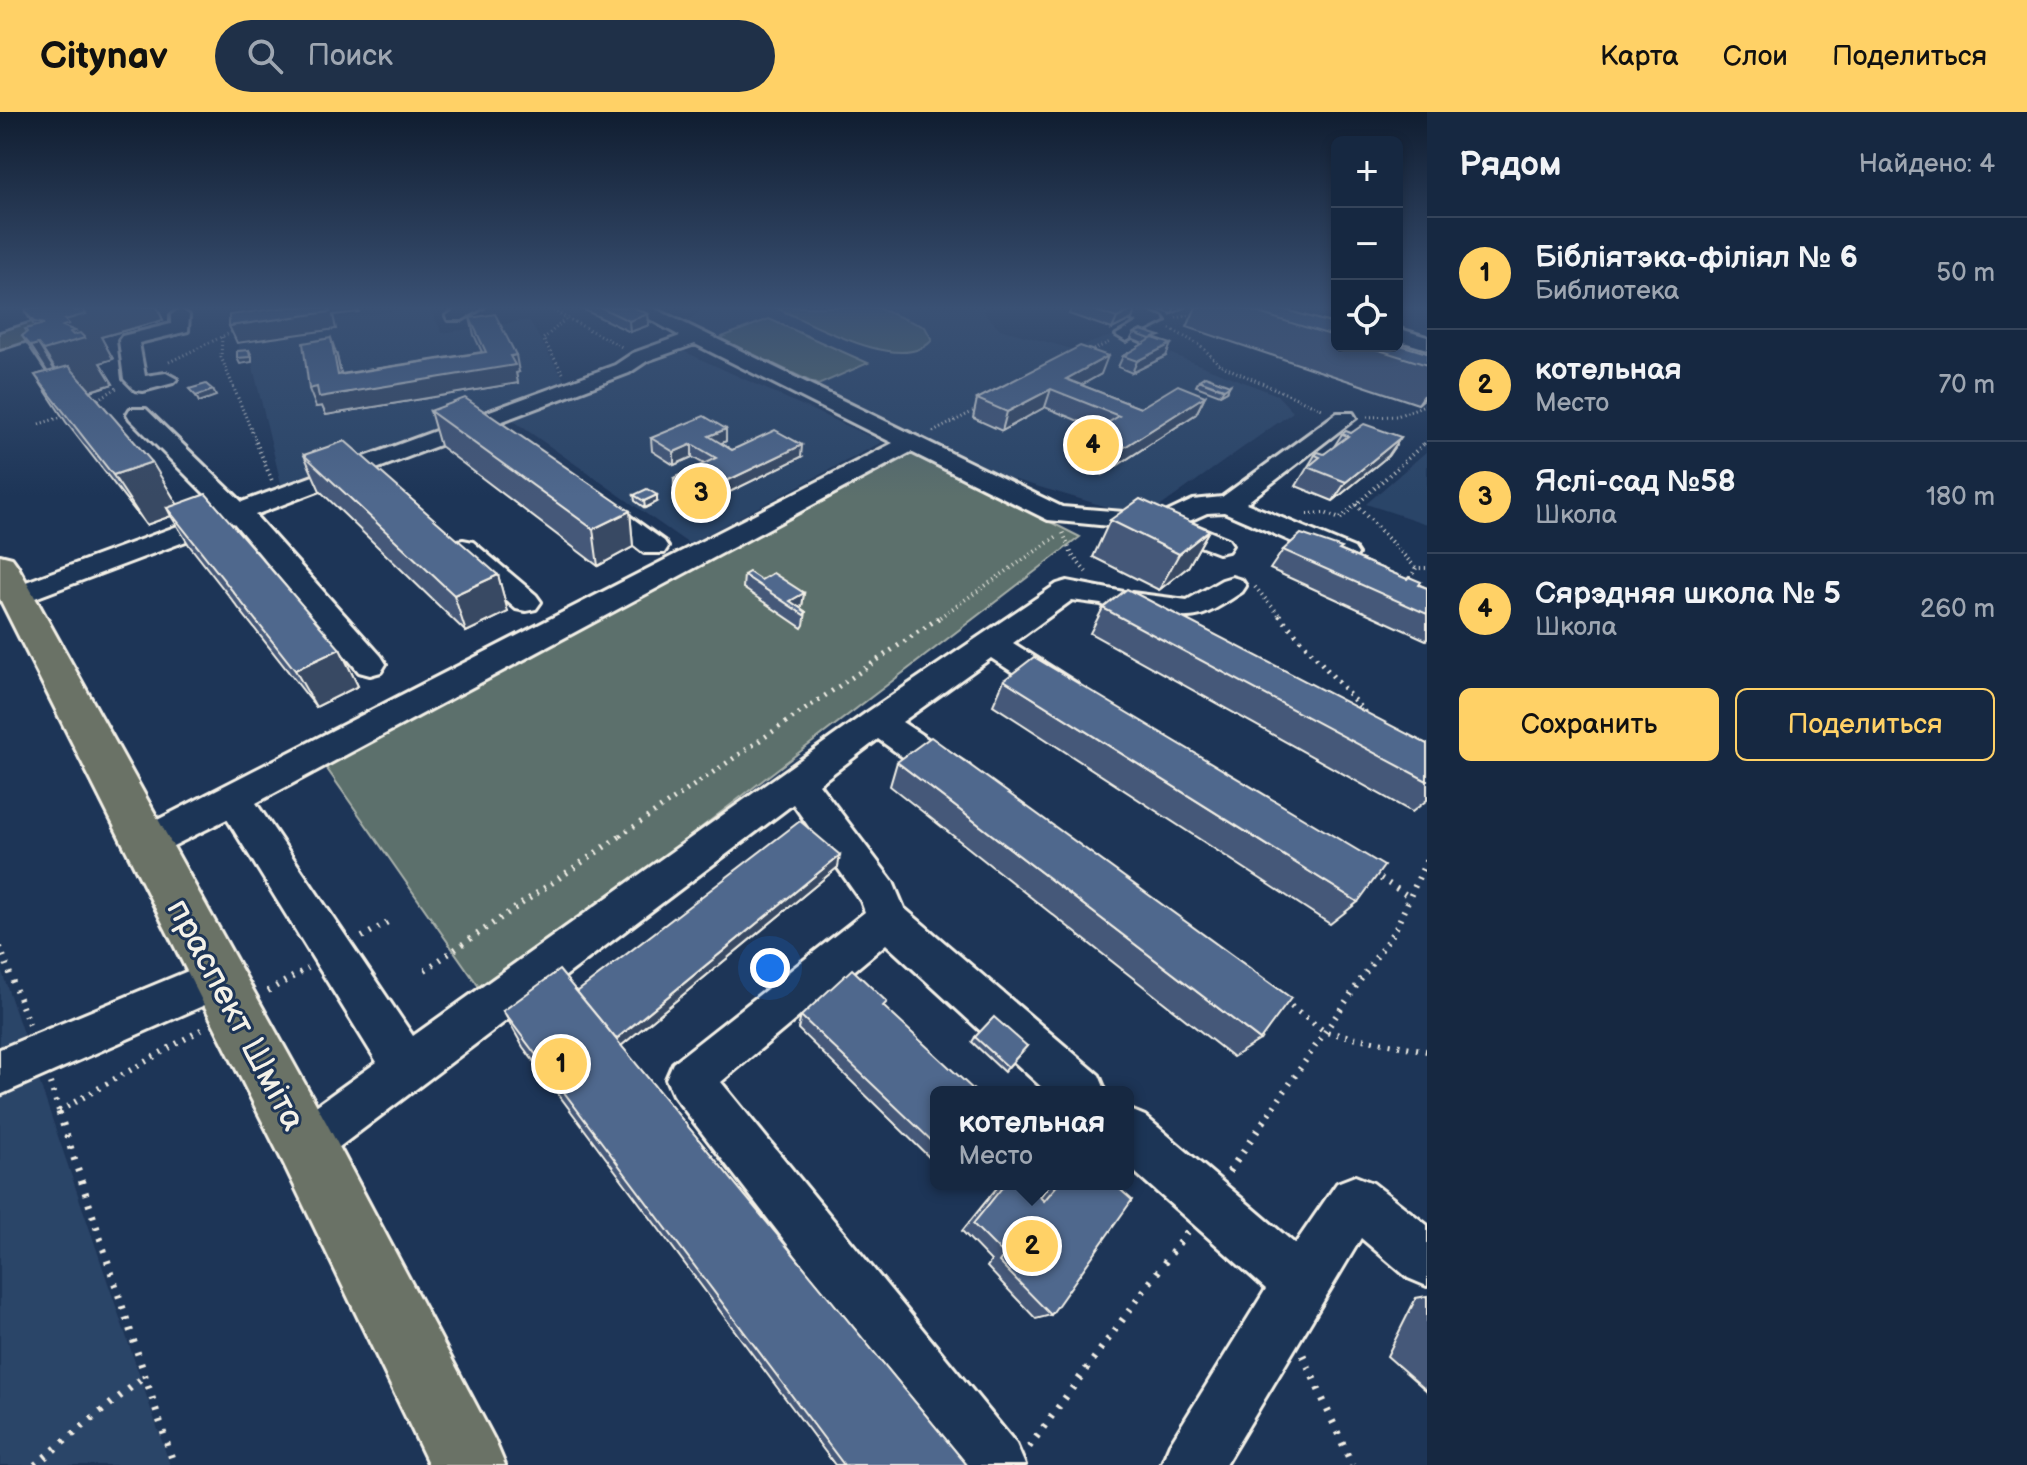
<!DOCTYPE html>
<html lang="ru">
<meta charset="utf-8">
<style>
body{margin:0;font-family:"Balsamiq Sans",sans-serif;background:#1f3048;color:#f1f3f6}
.controls{position:absolute;right:24px;top:24px;display:grid;overflow:hidden;border-radius:12px;box-shadow:0 4px 12px #0003}
.controls button{width:72px;height:72px;display:grid;place-items:center;padding:0;border:0;border-bottom:2px solid #35445a;background:#162841;color:#f1f3f6;font:40px sans-serif}
.you{position:absolute;left:770px;top:856px;width:28px;height:28px;margin:-20px;border:6px solid #fff;border-radius:50%;background:#1a73e8;box-shadow:0 0 0 12px #1a73e833}
.badge{display:grid;place-items:center;width:52px;height:52px;border-radius:50%;background:#ffd166;color:#111;font-size:26px;font-weight:700}
.pin{position:absolute;translate:-50% -50%;border:4px solid #fff;box-shadow:0 2px 8px #0006}
.popup{position:absolute;left:930px;top:974px;width:204px;height:104px;box-sizing:border-box;display:grid;place-content:center;border-radius:12px;background:#162841;filter:drop-shadow(0 2px 6px #0005);font-size:26px;white-space:nowrap;color:#9ea6b1}
.popup b{font-size:30px;color:#f1f3f6}
.popup::after{content:'';position:absolute;left:50%;top:100%;margin-left:-16px;border:16px solid transparent;border-top-color:#162841}
.list{margin:0;padding:0;list-style:none}
h2{display:flex;justify-content:space-between;align-items:center;height:104px;margin:0;padding:0 32px;font-size:34px}
h2 small{font-size:26px;font-weight:400;color:#9ea6b1}
.list li{display:grid;grid-template-columns:52px 1fr auto;gap:24px;align-items:center;box-sizing:border-box;height:112px;padding:0 32px;border-top:2px solid #35445a}
.list b{display:block;font-size:30px;white-space:nowrap}
.list p{margin:0;font-size:26px;white-space:nowrap;color:#9ea6b1}
.list em{font-size:26px;font-style:normal;color:#9ea6b1}
.actions{display:flex;gap:16px;padding:24px 32px}
.actions a{flex:1;padding:18px 0;border:2px solid #ffd166;border-radius:12px;text-align:center;font-size:28px;color:#ffd166}
.actions .main{background:#ffd166;color:#111}
.icon{flex:none;width:44px;height:44px;fill:none;stroke:currentColor;stroke-width:2;stroke-linecap:round;stroke-linejoin:round}
.map{position:relative;flex:none;width:1427px;height:1353px;overflow:hidden}
header{display:flex;align-items:center;gap:48px;box-sizing:border-box;height:112px;padding:0 40px;background:#ffd166;color:#111}
header strong{font-size:38px}
nav{display:flex;gap:44px;margin-inline-start:auto;font-size:28px}
.search{width:560px;height:72px;background:#1f3048;display:flex;align-items:center;gap:20px;box-sizing:border-box;padding:0 28px;border-radius:44px;color:#9ea6b1;font-size:30px}
main{display:flex}
aside{flex:1;background:#162841}
.map>svg:first-child{display:block}
.built{fill:#2c4467}
.green{fill:#5b706c;stroke:#a8b0aa;stroke-width:2}
.lines{fill:none;stroke-linecap:round;stroke-linejoin:round}
.minor-casing{stroke:#f4f1e8;stroke-width:6}
.major-casing{stroke:#f4f1e8;stroke-width:6}
.path-far4{stroke:#f4f1e8;stroke-width:3;stroke-dasharray:1 3;stroke-linecap:butt}
.path-far3{stroke:#f4f1e8;stroke-width:4;stroke-dasharray:1 4;stroke-linecap:butt}
.path-far2{stroke:#f4f1e8;stroke-width:5;stroke-dasharray:2 6;stroke-linecap:butt}
.path-far1{stroke:#f4f1e8;stroke-width:6;stroke-dasharray:2 7;stroke-linecap:butt}
.path{stroke:#f4f1e8;stroke-width:7;stroke-dasharray:3 9;stroke-linecap:butt}
.minor{fill:#1d3557;fill-rule:evenodd}
.major{fill:#6a7266;fill-rule:evenodd}
.wall{fill:#445979;stroke:#f4f1e8;stroke-width:2}
.shaded-wall{fill:#374863;stroke:#f4f1e8;stroke-width:2}
.building{fill:#4f678d;stroke:#f4f1e8;stroke-width:2}
.labels{text-anchor:middle;stroke-width:6;stroke-linejoin:round;paint-order:stroke}
.near-street-label{font-size:34px;fill:#f4f1e8;stroke:#1d3557}
</style>
<header>
<strong>Citynav</strong>
<div class="search"><svg class="icon" aria-label="search" viewBox="0 0 24 24"><circle cx="10" cy="10" r="6"/><path d="M15 15l6 6"/></svg>Поиск</div>
<nav><a>Карта</a><a>Слои</a><a>Поделиться</a></nav>
</header>
<main>
<div class="map">
<svg width="1427" height="1353" viewBox="0 0 1427 1353">
<rect width="100%" height="100%" fill="#1d3557"/>
<filter id="ink" filterUnits="userSpaceOnUse"><feTurbulence type="fractalNoise" baseFrequency=".0125" numOctaves="2"/><feDisplacementMap in="SourceGraphic" scale="16" xChannelSelector="R" yChannelSelector="G"/><feConvolveMatrix kernelMatrix="1 2 1 2 8 2 1 2 1" color-interpolation-filters="sRGB"/></filter>
<g filter="url(#ink)">
<g class="built">
<path d="M422,195h7l13,26 87,-13 38,64 -285,104 -30,-125 -12,1 -3,-32z"/>
<path d="M706,195h290l-13,4 17,18 72,20 45,-15 14,5 8,-4 12,11 126,49 16,17 -149,106 -135,-40 -325,-154z"/>
<path d="M683,239l199,91 -193,102 -181,-127z"/>
<path d="M1427,339v73l-61,-20z"/>
<path d="M0,854l170,499h-170z"/>
</g>
<g class="green">
<path d="M774,195h101l50,20 7,13c-30,36 -124,-19 -158,-33z"/>
<path d="M769,207l99,44 -50,22 -99,-47z"/>
<path d="M914,341l166,84 -596,457 -159,-228z"/>
</g>
<g class="lines">
<g class="minor-casing">
<g id="minor">
<path d="M460,195h24l-22,13h-14l-2,-4z"/>
<path d="M628,195h23l411,200 99,8 32,-15 29,-3 115,-84h16l3,5 -110,85 108,45 4,6 -4,6 -10,2 -10,-2 -110,-48 -17,1 -20,9 41,17 4,6 -4,6 -10,2 -58,-22 -112,-11 -137,-68 -655,351 157,233 453,-323 191,-129 10,-3 57,11 63,8 35,-20 10,-3 10,3 4,6 -4,6c-29,18 -39,29 -74,24l4,6 -4,7 -11,3 -56,-28 -29,-4 -59,43 63,40 5,8 -5,8 -11,4 -11,-4 -63,-41 -89,64 67,44 5,10 -5,10 -13,4 -13,-4 -65,-47 -59,45 74,98 11,26 195,167 7,17h-59l-161,-148 -165,138 295,362 9,21h-68l-284,-370 -7,-16 7,-16 192,-151 -4,-11 -68,-97 -471,356 -17,7 -17,-7 -7,-17 7,-17 89,-64 -150,-243 -80,40 -13,-5 -6,-11 6,-11 759,-389 -198,-99 -48,17 -18,12 -374,142 126,141 5,8 -5,8 -11,3 -11,-3 -125,-149 -207,78 -10,3 -10,-3 -4,-6 4,-6 214,-79 -91,-91 -3,-5 3,-5h16l96,93 373,-137 18,-12 47,-17z"/>
<path d="M1104,195h27l31,10 3,4 -39,20 -10,-6 22,-13 -32,-11z"/>
<path d="M180,197l9,6 -1,16 -49,12 6,33 21,-3 11,6 -4,4 -30,8 -8,-1 -11,-11 -5,-39 3,-4 49,-12v-9z"/>
<path d="M1397,216l30,9v12l-30,-9z"/>
<path d="M594,382l9,3 61,44 4,6 -4,6h-20l-59,-46 -4,-5 4,-5z"/>
<path d="M463,428l10,2 63,53 5,7 -5,7 -10,2 -10,-2 -63,-55 -4,-6 4,-6z"/>
<path d="M217,847l15,6 6,14 -6,14 -232,102v-46z"/>
<path d="M1128,997l17,7 150,128 42,-61 18,-7 18,7 54,42v61l-19,-8 -47,-40 -136,227h-64l9,-21 96,-155 -138,-123z"/>
</g>
</g>
<g class="major-casing">
<g id="major">
<path d="M82,195h35l-3,5 -114,37v-16z"/>
<path d="M0,443l12,3 5,7 309,557 168,317 11,26h-76l-145,-301 -284,-565z"/>
</g>
</g>
<g class="path-far4">
<path d="M546,195l76,40"/>
<path d="M1277,198l12,-3"/>
<path d="M1176,206l21,-4"/>
<path d="M1170,217l30,16 20,20 102,44"/>
<path d="M222,225l-1,20 36,87"/>
<path d="M1086,241l24,-11"/>
<path d="M169,250l67,-32"/>
<path d="M563,261l-20,-34 24,-21"/>
<path d="M95,289l22,-13"/>
<path d="M1367,305l30,-1 30,-12"/>
<path d="M39,312l29,-9"/>
<path d="M933,320l45,-23"/>
<path d="M1424,332l3,-3"/>
</g>
<g class="path-far3">
<path d="M256,330l16,39"/>
<path d="M1356,393l60,63"/>
<path d="M1307,402l18,-1 15,6 86,-77"/>
<path d="M1063,421l9,22 14,17"/>
<path d="M1408,470l8,-14h11"/>
<path d="M1255,475l26,30"/>
<path d="M940,505l119,-82"/>
</g>
<g class="path-far2">
<path d="M1279,503l88,100"/>
<path d="M620,724l323,-221"/>
</g>
<g class="path-far1">
<path d="M1373,762l37,23"/>
<path d="M362,825l26,-15"/>
<path d="M0,835l29,78"/>
<path d="M425,858l198,-136"/>
<path d="M268,879l40,-23"/>
<path d="M1284,889l41,31 102,19"/>
<path d="M50,971l10,31"/>
<path d="M59,999l145,-83"/>
<path d="M1269,1002l127,-186 31,-69"/>
</g>
<g class="path">
<path d="M59,1000l115,353"/>
<path d="M1229,1060l41,-60"/>
<path d="M1303,1243l49,110"/>
<path d="M1029,1335l158,-215"/>
<path d="M35,1353l110,-89"/>
</g>
<use href="#minor" class="minor"/>
<use href="#major" class="major"/>
</g>
<g class="wall">
<path d="M30,195h127l6,13 -62,17 12,22 -13,4 13,21 -22,7 86,114 163,144 18,37 -42,21 -127,-162 -18,-29 -25,9 -80,-103 -31,-47 11,-3 -24,-36 13,-9 -10,-15 6,-4z"/>
<path d="M578,195h55l15,7 1,11 -19,7z"/>
<path d="M1071,195h62l3,1 -4,11 -20,10 -43,-15z"/>
<path d="M1149,195h37l-14,7z"/>
<path d="M1196,195h80l58,17 3,-5v27h60l30,7v43l-9,8 -231,-77z"/>
<path d="M470,206l49,54 -3,1 2,10 -192,32 -4,-9 -6,1 21,-51 4,18 141,-22 -8,-17z"/>
<path d="M1134,221l24,7 8,16 -34,17 -14,-6 5,-11 20,-12 -12,-5z"/>
<path d="M1101,262l-20,11 59,23 65,-12 -9,18 -92,60 -33,-15 7,-18 20,-12 -53,-22 -43,24 -29,-13 4,-19z"/>
<path d="M1199,268l28,11 -7,4 -24,-9z"/>
<path d="M430,299l200,100 3,36 -35,19 -158,-120z"/>
<path d="M1351,321l50,4 -13,19 -55,45 -37,-15 19,-31 9,-1 9,-6 9,-14z"/>
<path d="M651,326l75,3 -5,2 11,7 69,7 -102,50 -25,-17v-12l30,-14 -12,-7 -18,8 -22,-14z"/>
<path d="M304,343l194,120 10,37 -42,20 -146,-141z"/>
<path d="M634,383l23,7 -12,6 -10,-7z"/>
<path d="M1110,408l99,10 -21,37 -29,23 -66,-33z"/>
<path d="M1283,438h57l87,38v51l-1,1 -156,-71z"/>
<path d="M744,463l60,18 -2,13 -3,1 7,5 -2,13 -2,3 -59,-40z"/>
<path d="M1103,496l324,136v56l-15,12 -322,-179z"/>
<path d="M1004,568l354,222 -28,22 -337,-219z"/>
<path d="M897,650l363,278 -27,17 -343,-271z"/>
<path d="M838,755l-217,179 346,419h-132l-312,-418 -20,-36 74,-19z"/>
<path d="M884,895l52,85v66l-3,3 -135,-132 3,-13z"/>
<path d="M975,925l52,9 -23,26 -32,-30z"/>
<path d="M1000,1072h26l14,13 10,-13h64l-63,131 -15,4 -49,-52 4,-6 -29,-30z"/>
<path d="M1427,1184v95l-40,-35 29,-58z"/>
</g>
<g class="shaded-wall">
<path d="M70,195h87l6,13 -62,17 12,22 -13,4 13,21 -40,12 -30,-46 20,-24z"/>
<path d="M329,195h29l1,5 -26,3 3,14 -99,14 -8,-17z"/>
<path d="M1175,195h11l-14,7z"/>
<path d="M1136,196l-4,11 -20,10 5,-11z"/>
<path d="M648,202l1,11 -19,7 -1,-11z"/>
<path d="M331,226l6,18 8,37 171,-38 3,17 -3,1 2,10 -192,32 -4,-9 -6,1 -7,-18z"/>
<path d="M38,232l30,47 -7,2 -30,-47z"/>
<path d="M1171,232l-5,12 -34,17 5,-12z"/>
<path d="M249,238l3,6v6l-12,2 -3,-6z"/>
<path d="M1108,244l-7,18 -36,20 1,-15z"/>
<path d="M1230,273l-3,6 -7,4 4,-6z"/>
<path d="M1051,277l-6,18 -43,24 5,-19z"/>
<path d="M213,278l3,6 -17,6 -3,-6z"/>
<path d="M1427,279v5l-9,8z"/>
<path d="M1205,284l-9,18 -92,60 8,-19z"/>
<path d="M726,317v12l-17,8v-13z"/>
<path d="M1401,325l-13,19 -55,45 13,-19z"/>
<path d="M692,332v13l-18,8v-13z"/>
<path d="M802,333l-1,12 -102,50v-13z"/>
<path d="M152,350l30,50 -15,-4 4,8 -25,9 -33,-50z"/>
<path d="M657,383v7l-12,6 -1,-7z"/>
<path d="M630,399l3,36 -35,19 -5,-37z"/>
<path d="M1209,418l-21,37 -29,23 20,-36z"/>
<path d="M498,463l10,37 -42,20 -12,-37z"/>
<path d="M804,481l-2,13 -6,3 -6,-8z"/>
<path d="M340,537l18,37 -42,21 -21,-37z"/>
<path d="M840,743l-2,12 -228,188 -2,-9z"/>
</g>
<g class="building">
<path d="M30,195h48l-5,1 2,3 7,-2 4,5 -21,6 4,4 -6,2 12,5 -5,1 3,3 7,-2 5,5 -42,12 -5,-6 -7,2 -9,-10 5,-4 -2,-3 19,-5 -10,-2 -9,-10v-3l6,-1z"/>
<path d="M288,195h41l1,5 -101,14v-11z"/>
<path d="M600,195h33l15,7 -19,7z"/>
<path d="M1084,195h49l3,1 -19,10z"/>
<path d="M1239,195h37l61,18v12z"/>
<path d="M495,202l21,41 -6,1 5,9 -196,32 -2,-10 -8,2 -6,-46 28,-5 7,37 148,-23 -16,-34z"/>
<path d="M1141,218l19,6 -10,3 -16,-6z"/>
<path d="M1153,226l18,6 -34,17 -14,-5z"/>
<path d="M1397,232l30,9v12l-61,-19h31z"/>
<path d="M1080,234l28,10 -42,23 74,29 38,-23 27,11 -93,59 -34,-14 41,-25 -68,-27 -44,23 -30,-13z"/>
<path d="M249,238l1,7 -13,1v-7z"/>
<path d="M69,254l83,96 -39,13 -78,-100z"/>
<path d="M1205,264l25,9 -6,4 -25,-9z"/>
<path d="M206,272l7,6 -17,6 -7,-7z"/>
<path d="M465,286l165,113 -37,18 -163,-118z"/>
<path d="M704,304l22,13 -17,7 23,14 43,-20 27,15 -103,49 -25,-16 42,-20 -24,-14 -18,8 -23,-14z"/>
<path d="M1364,312l37,13 -55,45 -38,-15 12,-10 -5,-2 3,-3 6,2 24,-18 -6,-2 4,-3 5,2z"/>
<path d="M345,329l153,134 -44,20 -150,-140z"/>
<path d="M647,377l10,6 -13,6 -10,-6z"/>
<path d="M206,382l134,155 -45,21 -128,-162z"/>
<path d="M1140,387l69,31 -30,24 -69,-34z"/>
<path d="M1301,422l41,14 -3,2 68,29 2,-2 12,5 -2,3 8,3v26l-144,-64z"/>
<path d="M749,460l12,8 12,-7 31,20 -14,8 16,11 -2,3 -60,-40z"/>
<path d="M1127,477l300,155v37l-324,-173z"/>
<path d="M1034,545l350,209 -26,36 -354,-222z"/>
<path d="M931,625l360,261 -31,42 -363,-278z"/>
<path d="M800,709l40,34 -224,184 -39,-47z"/>
<path d="M852,857l35,33 -4,4 93,86h-40v53l-135,-129z"/>
<path d="M559,858l408,495h-123l-341,-454z"/>
<path d="M994,905l33,29 -19,21 -33,-30z"/>
<path d="M1005,1072h21l18,17 14,-17h56l18,16 -81,115 -52,-53 5,-7 -31,-31z"/>
</g>
</g>
<linearGradient id="sky" x2="0" y2="1"><stop stop-color="#101d30"/><stop offset="0.51" stop-color="#3a5174"/><stop offset="1" stop-color="#3a5174" stop-opacity="0"/></linearGradient>
<rect width="1427" height="384" fill="url(#sky)"/>
<g class="labels">
<g class="near-street-label">
<text transform="translate(237 902) rotate(62)" y="12">праспект Шміта</text>
</g>
</g>
</svg>
<div class="controls">
<button>+</button>
<button>−</button>
<button><svg class="icon" aria-label="locate" viewBox="0 0 24 24"><circle cx="12" cy="12" r="6"/><path d="M12 2v4M12 18v4M2 12h4M18 12h4"/></svg></button>
</div>
<div class="you"></div>
<div class="pin badge" style="left:561px;top:952px">1</div>
<div class="pin badge" style="left:1032px;top:1134px">2</div>
<div class="popup"><b>котельная</b>Место</div>
<div class="pin badge" style="left:701px;top:381px">3</div>
<div class="pin badge" style="left:1093px;top:333px">4</div>
</div>
<aside>
<h2>Рядом<small>Найдено: 4</small></h2>
<ul class="list">
<li><span class="badge">1</span><div><b>Бібліятэка-філіял № 6</b><p>Библиотека</p></div><em>50 m</em></li>
<li><span class="badge">2</span><div><b>котельная</b><p>Место</p></div><em>70 m</em></li>
<li><span class="badge">3</span><div><b>Яслі-сад №58</b><p>Школа</p></div><em>180 m</em></li>
<li><span class="badge">4</span><div><b>Сярэдняя школа № 5</b><p>Школа</p></div><em>260 m</em></li>
</ul>
<div class="actions"><a class="main">Сохранить</a><a>Поделиться</a></div>
</aside>
</main>
